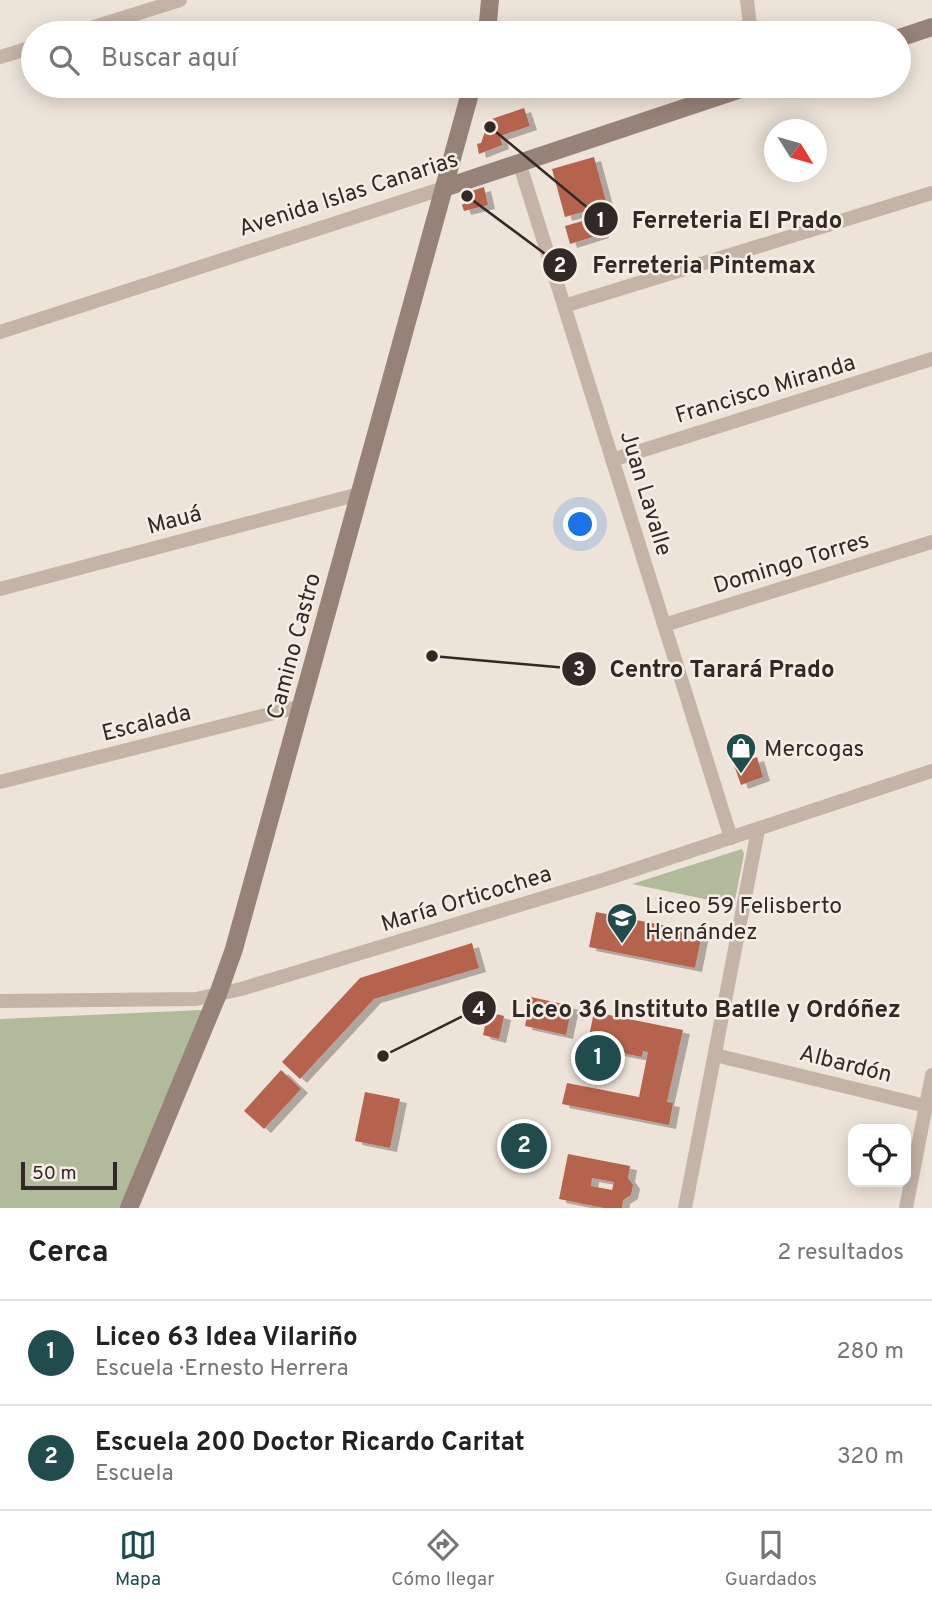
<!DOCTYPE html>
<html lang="es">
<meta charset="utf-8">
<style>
body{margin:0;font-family:Overpass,sans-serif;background:#f6f6f6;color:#222}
.controls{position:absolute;right:21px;bottom:21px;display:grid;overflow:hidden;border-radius:14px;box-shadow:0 4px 18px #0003}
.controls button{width:63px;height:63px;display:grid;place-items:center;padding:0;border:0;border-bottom:2px solid #e0e0e0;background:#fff;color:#222;font:35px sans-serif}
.compass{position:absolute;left:764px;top:119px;width:63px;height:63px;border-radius:50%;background:#fff;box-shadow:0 4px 18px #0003;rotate:127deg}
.scale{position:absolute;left:21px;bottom:18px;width:96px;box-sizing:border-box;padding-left:7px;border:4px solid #312926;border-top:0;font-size:19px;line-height:24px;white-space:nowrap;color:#312926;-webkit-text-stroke:5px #f6ede5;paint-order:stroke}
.you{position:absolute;left:581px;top:525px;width:24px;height:24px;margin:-18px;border:5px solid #fff;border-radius:50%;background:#1a73e8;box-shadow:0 0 0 10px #1a73e833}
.badge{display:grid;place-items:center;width:46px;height:46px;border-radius:50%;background:#214c4d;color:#fff;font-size:23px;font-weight:700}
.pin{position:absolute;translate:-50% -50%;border:4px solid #fff;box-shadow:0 2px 7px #0006}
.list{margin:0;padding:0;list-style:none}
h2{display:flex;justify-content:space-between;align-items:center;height:91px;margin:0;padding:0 28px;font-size:30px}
h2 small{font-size:23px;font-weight:400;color:#767676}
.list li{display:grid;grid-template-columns:46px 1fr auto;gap:21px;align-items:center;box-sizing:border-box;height:105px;padding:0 28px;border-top:2px solid #e0e0e0}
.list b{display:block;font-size:26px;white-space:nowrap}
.list p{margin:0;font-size:23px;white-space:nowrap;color:#767676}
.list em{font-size:23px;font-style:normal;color:#767676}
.icon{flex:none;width:38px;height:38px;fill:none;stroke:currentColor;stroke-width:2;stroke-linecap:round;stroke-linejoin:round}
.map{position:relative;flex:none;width:932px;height:1208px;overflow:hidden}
.search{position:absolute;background:#fff;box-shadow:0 4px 18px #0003;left:21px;right:21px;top:21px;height:77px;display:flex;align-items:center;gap:18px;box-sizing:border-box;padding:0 24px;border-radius:38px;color:#767676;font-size:26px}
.sheet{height:301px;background:#fff}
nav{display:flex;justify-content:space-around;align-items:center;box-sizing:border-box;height:98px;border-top:2px solid #e0e0e0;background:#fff;font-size:19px;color:#767676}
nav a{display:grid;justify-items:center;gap:4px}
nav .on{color:#214c4d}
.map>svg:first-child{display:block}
.green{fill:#b1ba9b}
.building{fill:#b6634e;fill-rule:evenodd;filter:url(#shadow)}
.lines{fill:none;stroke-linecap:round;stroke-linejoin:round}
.street{stroke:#c4b3a7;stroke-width:14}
.secondary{stroke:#978279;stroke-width:18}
.labels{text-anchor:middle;stroke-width:5;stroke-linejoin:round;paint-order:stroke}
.street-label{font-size:23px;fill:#312926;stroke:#f6ede5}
.poi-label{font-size:23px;fill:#312926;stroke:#f6ede5;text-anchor:start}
.leader{fill:none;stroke:#312926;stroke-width:2.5}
.callout-dot{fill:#312926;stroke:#f6ede5;stroke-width:2.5}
.mark-label{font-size:21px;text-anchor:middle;font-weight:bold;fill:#fff}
.callout-label{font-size:24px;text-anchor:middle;font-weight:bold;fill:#312926;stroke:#f6ede5;stroke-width:5;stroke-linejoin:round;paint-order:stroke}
</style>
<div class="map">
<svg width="932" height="1208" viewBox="0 0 932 1208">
<defs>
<filter id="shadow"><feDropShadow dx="7" dy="4" stdDeviation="0" flood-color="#0004"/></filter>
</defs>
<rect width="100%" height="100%" fill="#ede3d9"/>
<g class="green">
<path d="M742,849l2,5 -10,51 -102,-21z"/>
<path d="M202,1010l-80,198h-122v-189z"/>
</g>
<g class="building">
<path d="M836,23l2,10h-15l-2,-6z"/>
<path d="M524,108l6,18 -30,10 2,9 -23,9 -2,-10 4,-1 8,-23z"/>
<path d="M594,157l13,48 -42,12 -13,-48z"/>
<path d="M484,187l4,18 -24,6 -2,-6 5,-4 -3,-4 1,-4z"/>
<path d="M597,217l5,17 -32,10 -5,-18z"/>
<path d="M757,757l6,20 -22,8 -7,-20z"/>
<path d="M596,912l106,21 -7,35 -106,-21z"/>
<path d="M472,943l7,25 -105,31 -74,80 -18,-17 78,-84z"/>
<path d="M531,997l41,9 -6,29 -41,-9z"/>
<path d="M488,1012l16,4 -5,23 -16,-4z"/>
<path d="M594,1012l89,18 -16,72 6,1 -4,22 -107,-21 5,-21 72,14 9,-45 -5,-1 -1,6 -55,-11z"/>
<path d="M281,1070l20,19 -37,40 -20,-18z"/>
<path d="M365,1092l35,7 -10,49 -35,-7z"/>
<path d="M568,1154l62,12 -2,12 5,7 -2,10 -8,5 -1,8h-18l-45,-9zM592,1178l22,4 -2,8 -21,-4z"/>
</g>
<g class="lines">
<g class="street">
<path d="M747,0l4,33"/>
<path d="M75,33l105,-33"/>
<path d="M0,57l33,-10"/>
<path d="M519,162l212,676"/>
<path d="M564,306l368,-113"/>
<path d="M0,332l444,-144"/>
<path d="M612,460l320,-101"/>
<path d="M0,589l359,-95"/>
<path d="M664,625l268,-83"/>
<path d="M0,782l302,-76"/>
<path d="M0,1001l196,-2 45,-10 365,-110 326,-108"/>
<path d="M715,1055l211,51"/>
<path d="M685,1208l73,-378"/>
<path d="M906,1208l26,-133"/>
</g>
<g class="secondary">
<path d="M487,33l3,-33"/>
<path d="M899,38l33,-11"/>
<path d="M444,188l306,-102"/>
<path d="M129,1208l89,-214 16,-45 238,-863"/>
</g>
</g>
<defs>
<g id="shop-pin" transform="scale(1.575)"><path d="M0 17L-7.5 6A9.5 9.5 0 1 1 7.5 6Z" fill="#214c4d" stroke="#f6ede5"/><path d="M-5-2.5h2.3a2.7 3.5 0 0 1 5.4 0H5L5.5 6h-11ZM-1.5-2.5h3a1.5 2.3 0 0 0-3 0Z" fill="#fff"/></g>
<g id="school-pin" transform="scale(1.575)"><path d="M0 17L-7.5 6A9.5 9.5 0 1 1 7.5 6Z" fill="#214c4d" stroke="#f6ede5"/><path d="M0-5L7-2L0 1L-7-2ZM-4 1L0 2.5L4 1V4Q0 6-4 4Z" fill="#fff"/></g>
</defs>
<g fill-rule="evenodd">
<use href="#shop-pin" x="741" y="748"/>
<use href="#school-pin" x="622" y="918"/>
</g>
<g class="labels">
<g class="street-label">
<text transform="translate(348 193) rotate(-18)" y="8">Avenida Islas Canarias</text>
<text transform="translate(765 388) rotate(-17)" y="8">Francisco Miranda</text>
<text transform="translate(647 493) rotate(73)" y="8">Juan Lavalle</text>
<text transform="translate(174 519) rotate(-15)" y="8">Mauá</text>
<text transform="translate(791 562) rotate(-17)" y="8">Domingo Torres</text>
<text transform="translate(293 646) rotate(-75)" y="8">Camino Castro</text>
<text transform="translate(146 722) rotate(-14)" y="8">Escalada</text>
<text transform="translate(466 898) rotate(-17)" y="8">María Orticochea</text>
<text transform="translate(846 1063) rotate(14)" y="8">Albardón</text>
</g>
<g class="poi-label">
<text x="764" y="756">Mercogas</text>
<text x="645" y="913">Liceo 59 Felisberto<tspan x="645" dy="26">Hernández</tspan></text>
</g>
</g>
<path class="leader" d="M490 127L601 219M467 196L560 265M432 656L579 669M383 1056L479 1008"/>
<g class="callout-dot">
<circle cx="490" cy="127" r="7"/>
<circle cx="467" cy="196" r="7"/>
<circle cx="432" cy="656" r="7"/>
<circle cx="383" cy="1056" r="7"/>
<circle cx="601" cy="219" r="18"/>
<circle cx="560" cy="265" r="18"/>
<circle cx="579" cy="669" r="18"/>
<circle cx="479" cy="1008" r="18"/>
</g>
<g class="mark-label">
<text x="601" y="227">1</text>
<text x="560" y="272">2</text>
<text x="579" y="676">3</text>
<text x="479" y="1016">4</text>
</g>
<g class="callout-label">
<text x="737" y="228">Ferreteria El Prado</text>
<text x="704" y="273">Ferreteria Pintemax</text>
<text x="722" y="677">Centro Tarará Prado</text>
<text x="706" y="1017">Liceo 36 Instituto Batlle y Ordóñez</text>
</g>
</svg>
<div class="controls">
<button><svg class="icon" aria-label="locate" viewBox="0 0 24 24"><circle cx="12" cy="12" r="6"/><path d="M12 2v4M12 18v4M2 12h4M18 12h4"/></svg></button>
</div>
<svg class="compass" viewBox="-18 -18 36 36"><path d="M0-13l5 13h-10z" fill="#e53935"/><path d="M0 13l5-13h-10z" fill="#767676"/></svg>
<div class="scale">50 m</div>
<div class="you"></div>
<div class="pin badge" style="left:598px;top:1058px">1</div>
<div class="pin badge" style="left:524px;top:1146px">2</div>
<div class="search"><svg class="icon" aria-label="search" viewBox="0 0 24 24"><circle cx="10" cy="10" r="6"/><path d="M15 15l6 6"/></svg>Buscar aquí</div>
</div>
<section class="sheet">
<h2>Cerca<small>2 resultados</small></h2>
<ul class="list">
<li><span class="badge">1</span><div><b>Liceo 63 Idea Vilariño</b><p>Escuela · Ernesto Herrera</p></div><em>280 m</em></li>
<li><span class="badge">2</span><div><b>Escuela 200 Doctor Ricardo Caritat</b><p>Escuela</p></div><em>320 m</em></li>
</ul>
</section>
<nav>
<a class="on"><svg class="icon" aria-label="map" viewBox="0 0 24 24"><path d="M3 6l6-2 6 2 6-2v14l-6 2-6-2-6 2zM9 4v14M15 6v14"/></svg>Mapa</a>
<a><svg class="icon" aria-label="directions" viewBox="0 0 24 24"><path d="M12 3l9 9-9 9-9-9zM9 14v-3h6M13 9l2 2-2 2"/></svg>Cómo llegar</a>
<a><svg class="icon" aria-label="saved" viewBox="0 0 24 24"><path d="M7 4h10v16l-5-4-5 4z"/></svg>Guardados</a>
</nav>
